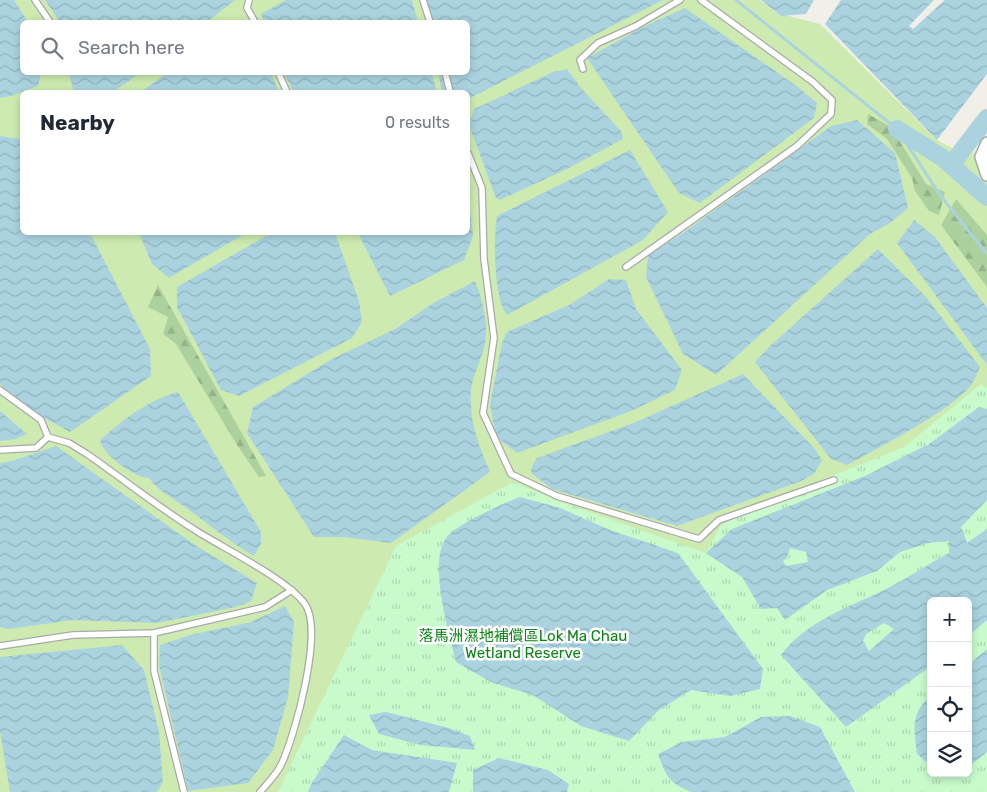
<!DOCTYPE html>
<meta charset="utf-8">
<style>
body{margin:0;font-family:Rubik,"Noto Sans SC",sans-serif;background:#f2f2f3;color:#1f2937}
.controls{position:absolute;right:15px;bottom:15px;display:grid;overflow:hidden;border-radius:8px;box-shadow:0 2px 8px #0003}
.controls button{width:45px;height:45px;display:grid;place-items:center;padding:0;border:0;border-bottom:1px solid #e0e1e3;background:#fff;color:#1f2937;font:25px sans-serif}
.list{margin:0;padding:0;list-style:none}
h2{display:flex;justify-content:space-between;align-items:center;height:65px;margin:0;padding:0 20px;font-size:21px}
h2 small{font-size:16px;font-weight:400;color:#747a83}
.icon{flex:none;width:28px;height:28px;fill:none;stroke:currentColor;stroke-width:2;stroke-linecap:round;stroke-linejoin:round}
.map{position:relative;flex:none;width:987px;height:792px;overflow:hidden}
.search{position:absolute;background:#fff;box-shadow:0 2px 8px #0003;left:20px;top:20px;width:450px;height:55px;display:flex;align-items:center;gap:12px;box-sizing:border-box;padding:0 18px;border-radius:8px;color:#747a83;font-size:19px}
.panel{position:absolute;background:#fff;box-shadow:0 2px 8px #0003;left:20px;top:90px;width:450px;height:145px;border-radius:8px}
.map>svg:first-child{display:block}
.grass{fill:#cdebb0;fill-rule:evenodd}
.forest{fill:url(#forest-firs)}
.park{fill:url(#park-tufts);fill-rule:evenodd}
.water{fill:url(#water-waves);fill-rule:evenodd}
.lines{fill:none;stroke-linecap:round;stroke-linejoin:round}
.stream{stroke:#aad3df;stroke-width:3}
.river{stroke:#aad3df;stroke-width:18}
.lane-casing{stroke:#a9a9a9;stroke-width:8}
.street-casing{stroke:#a9a9a9;stroke-width:14}
.lane{stroke:#fff;stroke-width:5.5}
.street{stroke:#fff;stroke-width:11}
.labels{text-anchor:middle;stroke-width:5;stroke-linejoin:round;paint-order:stroke}
.park-label{font-size:15px;fill:#0c8416;stroke:#fff}
</style>
<div class="map">
<svg width="987" height="792" viewBox="0 0 987 792">
<defs>
<pattern id="forest-firs" width="22" height="20" patternUnits="userSpaceOnUse" patternTransform="scale(1.25)"><rect width="22" height="20" fill="#add19e"/><path d="M5 1l3.5 6h-7zM16 11l3.5 6h-7z" fill="#95b388"/></pattern>
<pattern id="park-tufts" width="24" height="20" patternUnits="userSpaceOnUse" patternTransform="scale(1.25)"><rect width="24" height="20" fill="#c8facc"/><path d="M3 7l-1-3M5 7V3M7 7l1-3M15 17l-1-3M17 17v-4M19 17l1-3" fill="none" stroke="#acd6af"/></pattern>
<pattern id="water-waves" width="16" height="10" patternUnits="userSpaceOnUse" patternTransform="scale(1.25)"><rect width="16" height="10" fill="#aad3df"/><path d="M0 5q4-4 8 0t8 0" fill="none" stroke="#92b5bf"/></pattern>
</defs>
<rect width="100%" height="100%" fill="#f2efe9"/>
<path class="grass" d="M0,0h760l17,13 43,11 117,116 31,16 19,-13v649h-987zM22,22h446v50h-446zM22,92h446v140h-446zM931,601h37v172h-37z"/>
<g class="forest">
<path d="M868,114l23,13 35,57 19,8 -6,23 -10,-4 -14,-20 -3,-13 -25,-39 -20,-15z"/>
<path d="M956,199l31,36v52l-46,-62z"/>
<path d="M158,285l108,191 -7,1 -22,-32 -61,-101 -13,-10 5,-17 -20,-10z"/>
</g>
<path class="park" d="M981,384l6,4v404h-709l118,-246 117,-64 45,19 148,52 15,-28 76,-35 107,-43zM931,601h37v172h-37z"/>
<g class="water">
<path d="M0,0h14l14,22h-6v50l19,1 -3,13 -24,9 -14,3z"/>
<path d="M45,0h190l-28,22h-147z"/>
<path d="M286,0h126l6,22h-154l-3,-8z"/>
<path d="M425,0h238l-195,99v-7h-26l-4,-19 30,-1v-50h-39z"/>
<path d="M761,0h53l-8,14 -25,2z"/>
<path d="M841,0h93l-25,26 4,3 32,-29h42v74l-50,66 -112,-116z"/>
<path d="M685,8l113,79 19,16 -3,15 -114,85 -21,-10 -92,-135 54,-30z"/>
<path d="M567,69l14,19 40,43 2,8 -56,30 -67,31 -4,-2 -27,-73 5,-16 79,-37z"/>
<path d="M168,72l103,1 8,19h-138z"/>
<path d="M69,73v-1l71,1 -27,19h-39z"/>
<path d="M284,73h148l5,19h-143z"/>
<path d="M857,120l38,33 13,55 -18,15 -20,11 -154,141 -33,-21 -37,-77 2,-22 38,-24 145,-105z"/>
<path d="M0,136l22,3v93l68,1 60,116 1,27 -81,56 -44,-24 -26,-24z"/>
<path d="M630,150l38,62 -25,28 -136,75c-13,-14 -14,-78 -10,-99z"/>
<path d="M468,193l5,43 -9,24 -74,36 -32,-63 110,-1z"/>
<path d="M914,220l21,17 52,71v57l-90,-122z"/>
<path d="M139,233h107l-77,45 -17,-14z"/>
<path d="M271,233h64l24,68 3,21 -10,16 -113,58 -18,-6 -44,-83v-20z"/>
<path d="M878,249l48,48 54,70c-3,6 -5,13 -9,18 -17,24 -96,65 -124,80l-16,-6 -76,-97 15,-16z"/>
<path d="M609,279l17,1 10,29 46,61 -7,20 -44,21 -114,42 -21,-16 -6,-33 12,-61 5,-11 62,-27z"/>
<path d="M475,281c6,15 12,36 11,53 0,19 -13,37 -15,56 -2,31 7,54 19,82l-99,71 -48,-6h-29l-67,-104 6,-26 77,-47 65,-31 40,-27z"/>
<path d="M743,374l71,74 8,12 -8,14 -13,7 -124,45 -125,-37 -21,-16 1,-7 5,-8 99,-36z"/>
<path d="M178,392l83,140v12l-7,12c-28,-16 -50,-36 -76,-54 -13,-9 -18,-10 -29,-24 -16,-1 -46,-23 -49,-38 22,-19 49,-41 78,-48z"/>
<path d="M979,407l8,2v91l-26,27 6,16 20,-14v91l-19,16v-35h-37v65l-85,61 -65,-72c26,-35 70,-48 107,-67 21,-11 41,-24 61,-35v-12l-21,2 -28,9 -23,19 -50,19 -42,30 -8,-12 -16,1 -19,-32 -36,-24 26,-24 133,-53 64,-32zM790,548l16,4 2,10 -22,4 -3,-5 4,-3zM884,623l10,6 -25,22 -6,-10 3,-7z"/>
<path d="M0,411l27,23 -11,5 -16,2z"/>
<path d="M56,446l139,99 62,38 -6,18 -15,6 -79,16 -84,-3 -64,9 -9,-2v-164l12,-2z"/>
<path d="M520,497l40,11 50,22 68,23 85,116 -3,20 -30,7 -39,-6 -32,20 -30,31 -48,-15 -48,-31 -40,-12 -37,-21c-7,-30 -28,-98 -10,-124 9,-13 58,-35 74,-41z"/>
<path d="M285,606l9,16 -6,75 -15,53 -25,33 -60,8 -29,-126 1,-20 30,-10 61,-13z"/>
<path d="M122,645l22,25 15,62 4,50 -6,10h-147l-10,-61v-74z"/>
<path d="M987,649v103l-19,15v-102z"/>
<path d="M931,696v70l-14,-12c-3,-25 -7,-41 14,-58z"/>
<path d="M386,712l63,16 21,8 5,14 -54,-5 -42,-11 -10,-19z"/>
<path d="M790,716l30,11 35,65h-164c-22,-9 -25,-16 -33,-38l24,-12 43,-5 36,-20z"/>
<path d="M344,735l28,15 85,13 -8,29h-141l3,-8z"/>
<path d="M499,758l49,12 21,14 -2,8h-94v-22z"/>
</g>
<g class="lines">
<path class="stream" d="M736,0l161,129 43,66 47,59"/>
<g class="river">
<path d="M897,129l46,29 44,39"/>
<path d="M951,165l36,-47"/>
</g>
<g class="lane-casing">
<g id="lane">
<path d="M35,0l15,22"/>
<path d="M249,0l-2,8 8,14"/>
<path d="M423,0l7,22"/>
<path d="M583,69l-3,-9 18,-17 38,-17 44,-26"/>
<path d="M278,72l9,20"/>
<path d="M445,72l5,20"/>
<path d="M468,153l14,35 2,71 10,79 -11,75 28,61 46,22 142,43 20,-19 115,-40"/>
<path d="M626,267l171,-121 34,-32 1,-14 -19,-18 -112,-82"/>
<path d="M0,390l41,30 7,17 -12,11 -36,2"/>
<path d="M48,437l21,6 18,11c36,25 71,53 108,76 28,18 92,49 110,74 19,27 -10,132 -24,161 -5,10 -14,19 -21,27"/>
<path d="M154,633v38l30,121"/>
<path d="M0,646l73,-11 81,-2 111,-26 27,-17"/>
</g>
</g>
<g class="street-casing">
<path id="street" d="M987,143l-6,14 6,18"/>
</g>
<use href="#lane" class="lane"/>
<use href="#street" class="street"/>
</g>
<g class="labels">
<g class="park-label">
<text x="523" y="641">落馬洲濕地補償區Lok Ma Chau<tspan x="523" dy="17">Wetland Reserve</tspan></text>
</g>
</g>
</svg>
<div class="controls">
<button>+</button>
<button>−</button>
<button><svg class="icon" aria-label="locate" viewBox="0 0 24 24"><circle cx="12" cy="12" r="6"/><path d="M12 2v4M12 18v4M2 12h4M18 12h4"/></svg></button>
<button><svg class="icon" aria-label="layers" viewBox="0 0 24 24"><path d="M12 4l9 5-9 5-9-5zM3 14l9 5 9-5"/></svg></button>
</div>
<div class="search"><svg class="icon" aria-label="search" viewBox="0 0 24 24"><circle cx="10" cy="10" r="6"/><path d="M15 15l6 6"/></svg>Search here</div>
<section class="panel">
<h2>Nearby<small>0 results</small></h2>
<ul class="list">
</ul>
</section>
</div>
